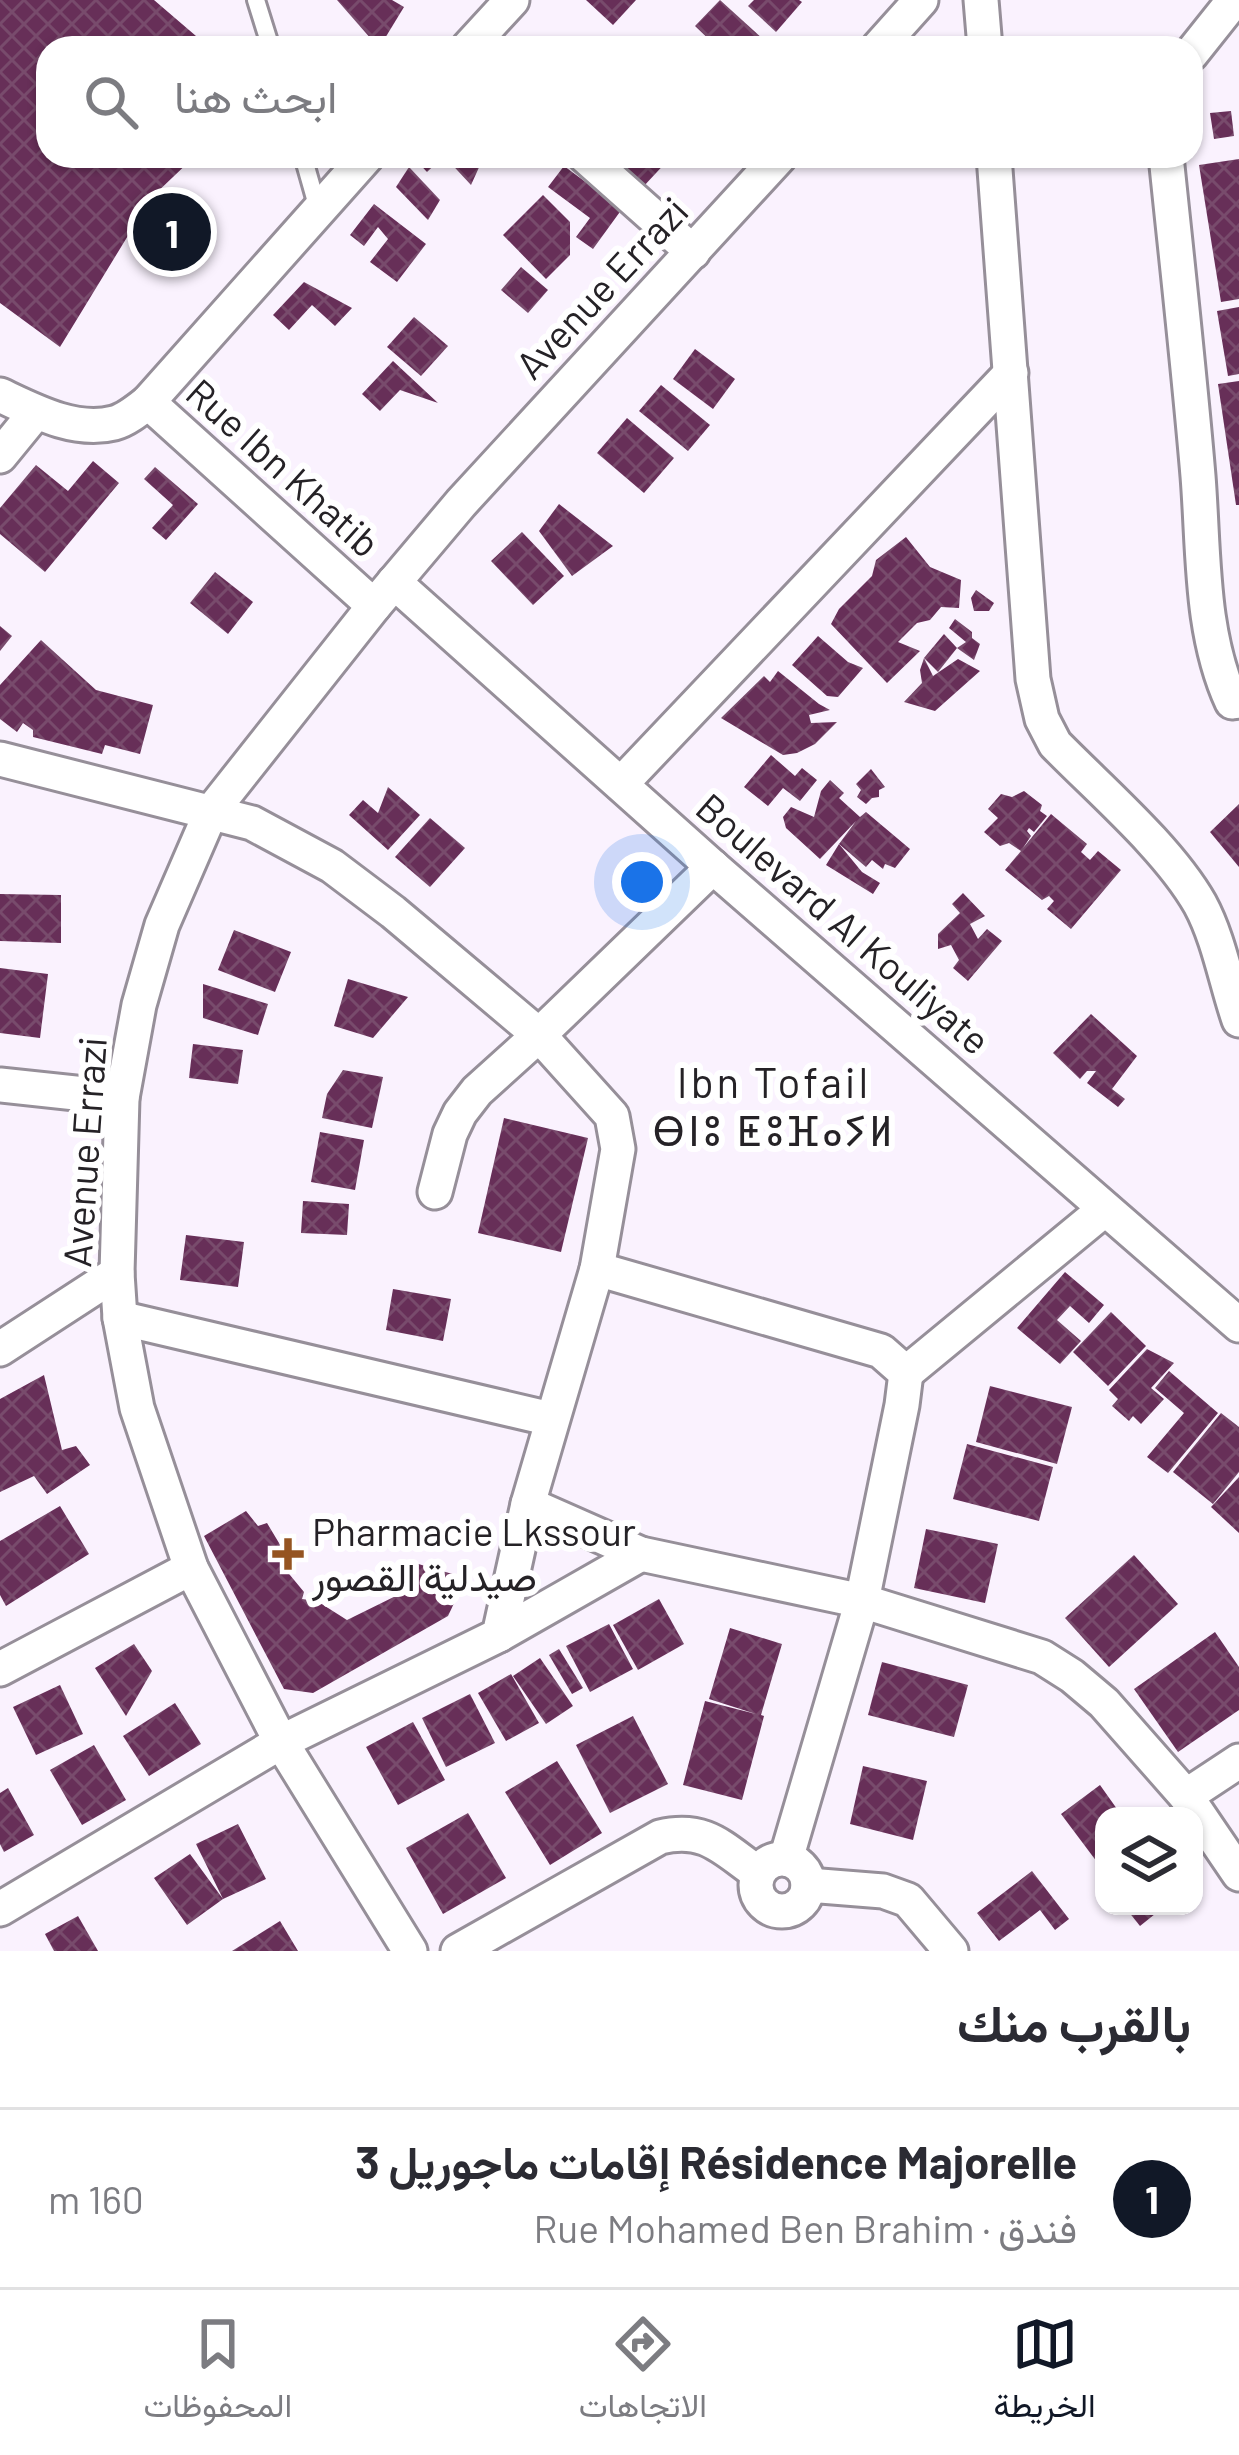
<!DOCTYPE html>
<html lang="ar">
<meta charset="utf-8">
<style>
body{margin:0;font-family:Barlow,Vazirmatn,"Noto Sans Tifinagh",sans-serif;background:#f2f2f3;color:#2b2b33;direction:rtl}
.controls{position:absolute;right:36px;bottom:36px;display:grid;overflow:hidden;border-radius:24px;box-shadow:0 3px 9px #0004}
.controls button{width:108px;height:108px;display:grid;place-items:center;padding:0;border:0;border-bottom:3px solid #e1e1e2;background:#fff;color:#2b2b33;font:60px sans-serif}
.you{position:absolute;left:642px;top:882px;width:42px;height:42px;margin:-30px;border:9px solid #fff;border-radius:50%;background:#1a73e8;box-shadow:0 0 0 18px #1a73e833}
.badge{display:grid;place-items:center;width:78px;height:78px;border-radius:50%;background:#111827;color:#fff;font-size:39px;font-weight:700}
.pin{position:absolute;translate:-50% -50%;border:6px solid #fff;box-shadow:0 3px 12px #0006}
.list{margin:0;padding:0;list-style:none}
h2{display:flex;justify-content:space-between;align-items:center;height:156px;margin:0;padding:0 48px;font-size:51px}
h2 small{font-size:39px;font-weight:400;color:#7c7c81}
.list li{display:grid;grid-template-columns:78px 1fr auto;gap:36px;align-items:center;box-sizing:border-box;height:180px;padding:0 48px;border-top:3px solid #e1e1e2}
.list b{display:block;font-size:45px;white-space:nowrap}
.list p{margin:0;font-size:39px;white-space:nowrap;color:#7c7c81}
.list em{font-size:39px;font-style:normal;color:#7c7c81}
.icon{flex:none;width:66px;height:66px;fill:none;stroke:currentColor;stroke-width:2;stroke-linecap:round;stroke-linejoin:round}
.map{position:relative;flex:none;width:1239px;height:1951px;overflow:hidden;direction:ltr}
.search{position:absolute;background:#fff;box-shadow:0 3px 9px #0004;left:36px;right:36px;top:36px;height:132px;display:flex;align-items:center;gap:30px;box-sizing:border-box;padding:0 42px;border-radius:36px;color:#7c7c81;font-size:45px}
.sheet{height:336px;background:#fff}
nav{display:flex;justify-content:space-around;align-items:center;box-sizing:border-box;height:168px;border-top:3px solid #e1e1e2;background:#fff;font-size:33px;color:#7c7c81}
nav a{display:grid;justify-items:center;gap:6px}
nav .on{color:#111827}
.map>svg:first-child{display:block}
.building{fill:url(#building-cross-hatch)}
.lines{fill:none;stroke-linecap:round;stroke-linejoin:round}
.service-casing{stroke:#968f99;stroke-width:22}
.minor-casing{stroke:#968f99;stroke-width:39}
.service{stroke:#fff;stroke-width:16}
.minor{stroke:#fff;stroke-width:33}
.poi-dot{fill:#955421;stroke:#fff;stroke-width:4.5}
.labels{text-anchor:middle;stroke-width:12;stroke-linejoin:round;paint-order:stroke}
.street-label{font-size:39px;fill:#252226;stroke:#fff}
.poi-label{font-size:39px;fill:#252226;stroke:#fff;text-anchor:start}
.neighbourhood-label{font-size:42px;letter-spacing:3px;fill:#252226;stroke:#fff}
</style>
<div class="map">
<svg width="1239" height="1951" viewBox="0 0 1239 1951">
<defs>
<pattern id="building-cross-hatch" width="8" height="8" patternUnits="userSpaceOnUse" patternTransform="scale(3)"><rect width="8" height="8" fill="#672f58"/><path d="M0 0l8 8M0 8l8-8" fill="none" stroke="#784b6c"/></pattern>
</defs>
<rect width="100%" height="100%" fill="#faf2fe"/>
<g class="building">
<path d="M0,0h154l56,48h-162v108h147l-44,42 -91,149 -60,-44z"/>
<path d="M337,0h55l12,7 -25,41z"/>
<path d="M586,0h50l-23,25z"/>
<path d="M720,0l44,40 -8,8h-20l-3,-3 -2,3h-13l-23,-22z"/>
<path d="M754,0h45l3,2 -26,30 -28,-26z"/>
<path d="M689,36l13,12h-24z"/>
<path d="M1231,111l3,25 -20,3 -4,-26z"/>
<path d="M412,156h62l7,7 -10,22 -27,-29 -17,16z"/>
<path d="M610,156h57l3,2 -27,29z"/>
<path d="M1239,159v140l-18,3 -22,-137z"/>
<path d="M564,166l58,43 -29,40 -17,-12 14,-19 -42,-31z"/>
<path d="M409,167l31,33 -12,20 -32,-33z"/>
<path d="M543,195l27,27v33l-24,24 -43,-44z"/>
<path d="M374,204l52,40 -29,38 -27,-20 18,-23 -10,-12 -14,19 -14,-11z"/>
<path d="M521,267l27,23 -20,23 -27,-23z"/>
<path d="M304,282l48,26 -17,18 -23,-21 -23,25 -16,-15z"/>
<path d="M1239,307v67l-11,2 -11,-65z"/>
<path d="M414,317l34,29 -27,30 -34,-29z"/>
<path d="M695,349l40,30 -22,30 -40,-30z"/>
<path d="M393,361l45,42 -38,-13 -20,21 -18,-17z"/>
<path d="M1239,381v124h-3l-18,-121z"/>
<path d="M661,385l49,40 -22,26 -49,-40z"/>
<path d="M627,418l47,40 -30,35 -47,-40z"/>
<path d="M93,461l26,22 -74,89 -45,-38v-26l36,-43 32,26z"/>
<path d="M155,467l43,37 -32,36 -14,-12 21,-23 -29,-26z"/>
<path d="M559,504l54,42 -41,30 -33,-45z"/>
<path d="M522,532l42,44 -31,29 -42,-44z"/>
<path d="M906,537l24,30 31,13 -2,28 -18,-1 -11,13 -13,3 -19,19 22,9 -33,32 -56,-59 8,-15 33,-33 4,-16z"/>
<path d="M215,572l38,30 -25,32 -38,-31z"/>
<path d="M976,590l18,13 -5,8h-15l-3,-13z"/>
<path d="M955,619l17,13v6l8,6 -6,16 -17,-12 9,-6 -17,-14z"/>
<path d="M0,626l12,10 -12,15z"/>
<path d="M944,634l13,14 -19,24 -14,-14z"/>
<path d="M818,636l30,26 15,6 -25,29 -11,-1 -35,-31z"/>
<path d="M41,640l55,50 57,15 -13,49 -35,-9 -3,9 -69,-17v-7l-10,-7 -6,9 -17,-13v-34z"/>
<path d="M924,658l9,18 25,-17 22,12 -45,40 -31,-9 18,-19 -2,-13z"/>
<path d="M778,671l41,33 11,6 -21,5 2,8 26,-1 -22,22 -18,9 -14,2 -62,-37 43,-42 6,6z"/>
<path d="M771,755l24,21 7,-8 15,12 -17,21 -17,-13 -15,18 -24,-19z"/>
<path d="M871,769l14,18 -6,3v7l-7,1 -6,6 -9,-7 4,-7 -5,-6z"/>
<path d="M830,780l14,13 -5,5 21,19 6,-5 44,37 -15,19 -10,-4 -2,5 -11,-9 -6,7 -27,-23 17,-23 -36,38 -34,-31 -3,-11 8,-10 23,10 7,-26z"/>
<path d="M388,787l32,28 -32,35 -39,-35 14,-15 15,13z"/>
<path d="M1024,791l18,14 -2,6 7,5 -13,16 -5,-4 -2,3 4,5 -8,12 28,-34 36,30 -6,8 9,8 8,-9 23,19 -50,59 -24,-20 7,-8 -5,-5 -7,4 -37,-30 16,-19 -12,-8 -9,3 -16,-14 14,-14 -10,-9 13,-15 11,3z"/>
<path d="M1239,804v63l-29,-35z"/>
<path d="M430,818l35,30 -35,39 -35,-30z"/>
<path d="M839,844l23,28 18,11 -7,11 -47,-29z"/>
<path d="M963,893l22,23 -15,8 8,15 9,-10 15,12 -34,40 -15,-13 6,-8 -8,-15 -13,4v-15l22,-21 -8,-9z"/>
<path d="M0,894l61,1v48l-61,-2z"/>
<path d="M234,930l57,22 -16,40 -57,-22z"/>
<path d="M0,968l48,6 -8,64 -40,-5z"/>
<path d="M348,979l60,18 -35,41 -39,-12z"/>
<path d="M203,984l65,20 -10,31 -55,-17z"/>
<path d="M1091,1014l46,42 -25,33 13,10 -7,8 -31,-24 9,-12h-9l-7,8 -27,-26z"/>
<path d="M193,1044l50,6 -5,34 -49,-6z"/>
<path d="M343,1070l40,7 -11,51 -50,-10 5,-24z"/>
<path d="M504,1118l84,20 -27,114 -83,-19z"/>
<path d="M320,1132l44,8 -9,50 -44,-8z"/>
<path d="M303,1201l46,3 -2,31 -46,-2z"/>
<path d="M186,1235l58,7 -6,45 -58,-7z"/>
<path d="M1065,1272l39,33 -15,18 -19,-17 -13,14 24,21 -21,23 -43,-36z"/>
<path d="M393,1289l58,10 -8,42 -57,-11z"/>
<path d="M1111,1312l35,34 -38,40 -35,-34z"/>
<path d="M1147,1349l27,14 -23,25 13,11 -23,25 -8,-8 -4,5 -17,-15 6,-7 -9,-9z"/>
<path d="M1169,1371l49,42 -50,60 -21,-16 37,-44 -29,-25z"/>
<path d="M44,1375l18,75 14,-4 14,19 -43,29 -13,-18 -34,16v-93z"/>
<path d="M990,1386l82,21 -15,57 -81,-22z"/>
<path d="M1221,1413l18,14v45l-26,32 -40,-32z"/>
<path d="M967,1444l86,23 -14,54 -86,-22z"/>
<path d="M1239,1477v56l-28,-26z"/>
<path d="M60,1506l29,48 -83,52 -6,-11v-54z"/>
<path d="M246,1511l12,15 9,-3 24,40 -6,6 19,23 -2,7 15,2 30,19 65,-32 3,-25 51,15 -18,38 -135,77 -29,-4 -80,-153z"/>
<path d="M926,1529l72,15 -13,59 -71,-15z"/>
<path d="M1134,1555l44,49 -69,63 -44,-49z"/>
<path d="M659,1599l25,45 -46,26 -25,-45z"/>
<path d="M609,1624l24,45 -43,23 -24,-46z"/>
<path d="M730,1628l52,16 -21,71 3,1 -22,84 -59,-15 22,-84 51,13 -47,-15z"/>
<path d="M1215,1632l24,35v43l-61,42 -44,-63z"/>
<path d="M134,1644l18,27 -26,45 -31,-48z"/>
<path d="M559,1649l24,39 -11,6 -23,-39z"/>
<path d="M540,1658l33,48 -27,18 -33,-48z"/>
<path d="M882,1662l86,23 -14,52 -86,-22z"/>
<path d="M511,1674l28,49 -33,18 -28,-48z"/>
<path d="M60,1685l23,49 -47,21 -23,-48z"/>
<path d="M470,1694l25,49 -49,24 -24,-49z"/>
<path d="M175,1703l26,41 -52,32 -26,-40z"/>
<path d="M633,1716l35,68 -58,29 -34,-68z"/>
<path d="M413,1722l32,58 -47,25 -32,-58z"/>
<path d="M94,1745l32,55 -44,25 -32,-55z"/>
<path d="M557,1761l45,72 -52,32 -45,-73z"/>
<path d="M863,1766l64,15 -14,59 -63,-16z"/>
<path d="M1100,1785l22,31h-18v46l-4,4 -39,-52z"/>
<path d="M8,1788l26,47 -30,17 -4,-8v-51z"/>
<path d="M468,1813l38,65 -63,36 -37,-66z"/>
<path d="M238,1824l28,55 -43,20 -36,26 -33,-47 36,-24 33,45 -27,-55z"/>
<path d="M1032,1871l37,48 -14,11 -15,-20 -41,31 -22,-28z"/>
<path d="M1124,1906h41l-25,20z"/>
<path d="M78,1916l20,35h-44l-9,-17z"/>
<path d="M280,1921l18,30h-66z"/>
</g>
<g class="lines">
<g class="service-casing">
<g id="service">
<path d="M256,0l15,48"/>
<path d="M303,156l15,53"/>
</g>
</g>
<g class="minor-casing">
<g id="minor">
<path d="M981,0l4,48"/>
<path d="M468,48l44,-48"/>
<path d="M878,48l43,-48"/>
<path d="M1191,54l43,-54"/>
<path d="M585,156l108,96"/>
<path d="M994,156l39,523 9,40 13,25c46,47 113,104 145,160 19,35 26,78 39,116"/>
<path d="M1166,156c11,107 23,213 32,320 6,76 2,156 34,226l7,-1"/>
<path d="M0,395c34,16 75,38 114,28 12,-3 24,-13 34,-21l226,204"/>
<path d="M148,402l219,-246"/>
<path d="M0,456l36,-44"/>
<path d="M394,582l319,285 526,458"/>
<path d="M0,759l252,64 80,43 61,46 146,123 73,81 6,33 -21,120 -69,235 -29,131 -218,107 -281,167"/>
<path d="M621,784l390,-411"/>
<path d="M0,1085l122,13"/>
<path d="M435,1192l15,-58 10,-21 17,-22 62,-56 174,-168"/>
<path d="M597,1269l284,82 25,22 -4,32 -40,196 -76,258"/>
<path d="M120,1318l431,101"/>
<path d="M0,1349l117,-76"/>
<path d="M906,1373l199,-164"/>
<path d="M528,1504l113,50 221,47 180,56 30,19 32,27 82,93 53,78"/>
<path d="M499,1635l142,-81"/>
<path d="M0,1669l191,-101"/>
<path d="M1186,1796l53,-35"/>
<circle cx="782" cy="1885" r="26"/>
<path d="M808,1885l75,6 25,9 43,51"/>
<path d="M410,1951l-129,-209 -90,-174 -54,-160 -17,-90 -3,-45 5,-175 17,-93 23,-80 49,-113 163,-206 87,-103 319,-347"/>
<path d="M458,1951l202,-114c46,-11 63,12 98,36"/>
</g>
</g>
<use href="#service" class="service"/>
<use href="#minor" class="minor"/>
</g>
<path class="poi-dot" d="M282 1536h12v12h12v12h-12v12h-12v-12h-12v-12h12z"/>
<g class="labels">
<g class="street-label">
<text transform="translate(602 288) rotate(-47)" y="14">Avenue Errazi</text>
<text transform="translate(283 468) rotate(42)" y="14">Rue Ibn Khatib</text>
<text transform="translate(843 924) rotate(41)" y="14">Boulevard Al Kouliyate</text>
<text transform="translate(85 1152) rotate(-86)" y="14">Avenue Errazi</text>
</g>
<g class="poi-label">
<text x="312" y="1546">Pharmacie Lkssour<tspan x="312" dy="45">صيدلية القصور</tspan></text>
</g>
<g class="neighbourhood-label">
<text x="774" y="1098">Ibn Tofail<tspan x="774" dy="48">ⴱⵏⵓ ⵟⵓⴼⴰⵢⵍ</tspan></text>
</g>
</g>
</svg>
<div class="controls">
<button><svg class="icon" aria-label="layers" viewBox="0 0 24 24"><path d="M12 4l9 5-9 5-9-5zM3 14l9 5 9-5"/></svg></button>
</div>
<div class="you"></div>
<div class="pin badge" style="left:172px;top:232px">1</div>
<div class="search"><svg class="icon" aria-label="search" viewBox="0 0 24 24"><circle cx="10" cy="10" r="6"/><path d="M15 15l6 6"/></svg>ابحث هنا</div>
</div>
<section class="sheet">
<h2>بالقرب منك<small></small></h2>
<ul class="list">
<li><span class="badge">1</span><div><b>Résidence Majorelle إقامات ماجوريل 3</b><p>فندق · Rue Mohamed Ben Brahim</p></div><em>160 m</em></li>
</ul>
</section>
<nav>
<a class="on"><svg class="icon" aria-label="map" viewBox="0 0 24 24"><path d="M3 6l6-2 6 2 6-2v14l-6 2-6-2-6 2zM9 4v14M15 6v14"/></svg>الخريطة</a>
<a><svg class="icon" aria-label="directions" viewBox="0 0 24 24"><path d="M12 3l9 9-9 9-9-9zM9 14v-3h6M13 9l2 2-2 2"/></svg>الاتجاهات</a>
<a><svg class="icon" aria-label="saved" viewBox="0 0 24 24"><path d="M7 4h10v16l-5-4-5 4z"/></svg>المحفوظات</a>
</nav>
